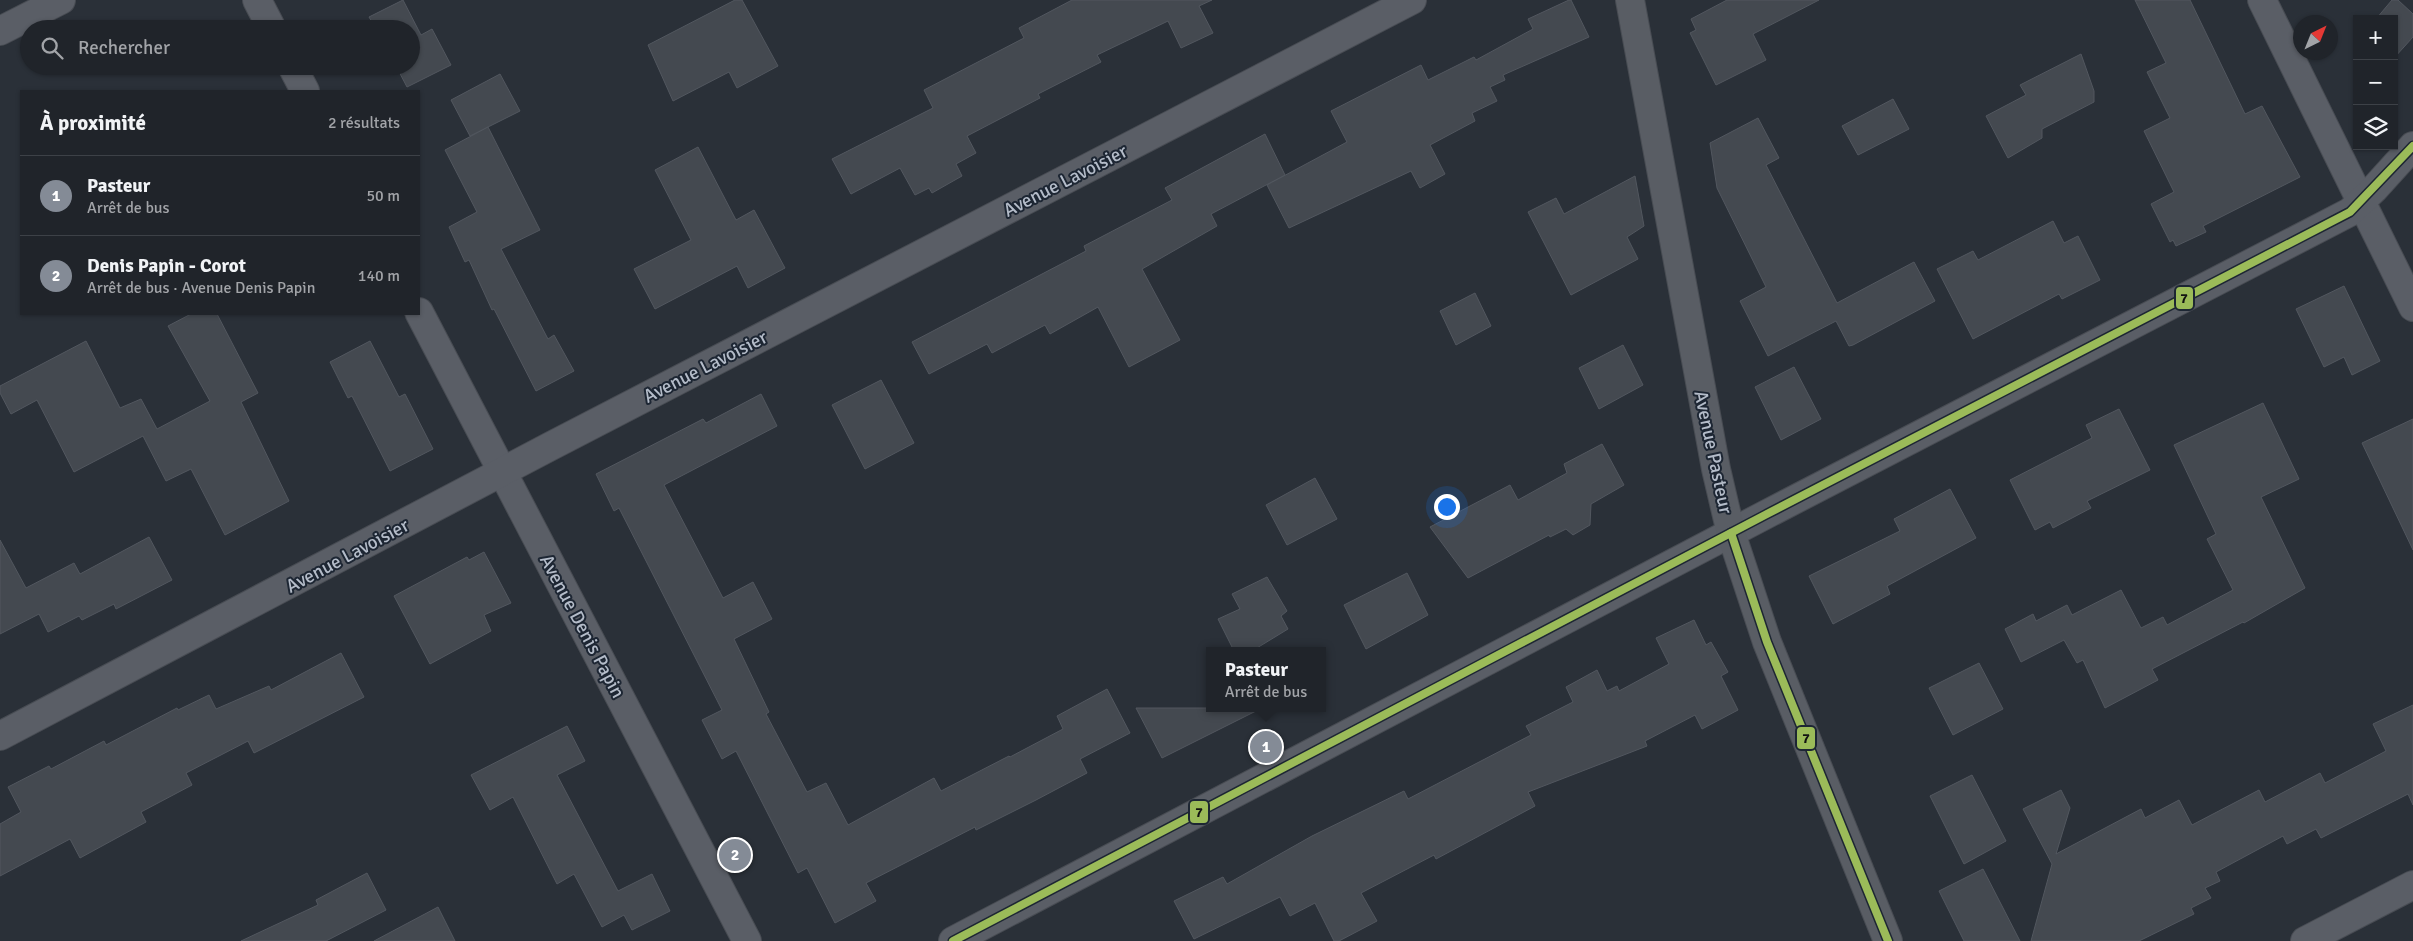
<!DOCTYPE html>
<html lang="fr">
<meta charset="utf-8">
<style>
body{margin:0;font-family:Signika,sans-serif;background:#2d3036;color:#f1f3f6}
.controls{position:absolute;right:15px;top:15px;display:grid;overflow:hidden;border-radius:0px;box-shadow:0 1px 4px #0004}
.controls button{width:45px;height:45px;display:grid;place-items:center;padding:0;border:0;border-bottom:1px solid #3d4147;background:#20242a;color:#f1f3f6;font:25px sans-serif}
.compass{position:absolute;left:2293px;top:15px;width:45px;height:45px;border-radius:50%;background:#20242a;box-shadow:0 1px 4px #0004;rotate:43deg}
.you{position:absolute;left:1446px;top:506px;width:18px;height:18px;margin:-12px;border:4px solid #fff;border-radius:50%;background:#1a73e8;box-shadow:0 0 0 8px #1a73e833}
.badge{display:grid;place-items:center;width:32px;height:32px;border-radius:50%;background:#848b96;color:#fff;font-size:16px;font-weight:700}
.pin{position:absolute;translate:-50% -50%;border:2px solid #fff;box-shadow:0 1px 5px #0006}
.popup{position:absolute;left:1206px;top:647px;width:120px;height:65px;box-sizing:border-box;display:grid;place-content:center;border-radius:0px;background:#20242a;filter:drop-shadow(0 1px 4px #0005);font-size:16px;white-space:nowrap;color:#a2a4a8}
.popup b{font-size:19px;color:#f1f3f6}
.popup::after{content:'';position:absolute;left:50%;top:100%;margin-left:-10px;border:10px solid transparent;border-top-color:#20242a}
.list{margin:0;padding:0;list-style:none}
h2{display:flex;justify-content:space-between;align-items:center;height:65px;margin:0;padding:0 20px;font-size:21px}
h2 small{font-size:16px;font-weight:400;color:#a2a4a8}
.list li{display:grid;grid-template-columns:32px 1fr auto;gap:15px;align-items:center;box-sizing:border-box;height:80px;padding:0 20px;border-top:1px solid #3d4147}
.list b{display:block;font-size:19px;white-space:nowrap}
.list p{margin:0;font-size:16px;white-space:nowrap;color:#a2a4a8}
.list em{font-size:16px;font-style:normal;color:#a2a4a8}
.icon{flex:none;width:28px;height:28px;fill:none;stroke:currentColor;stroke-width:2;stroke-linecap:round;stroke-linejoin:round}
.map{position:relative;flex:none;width:2413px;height:941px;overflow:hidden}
.search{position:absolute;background:#20242a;box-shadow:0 1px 4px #0004;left:20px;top:20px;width:400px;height:55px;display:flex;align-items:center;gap:12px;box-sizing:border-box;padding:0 18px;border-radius:28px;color:#a2a4a8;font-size:19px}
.panel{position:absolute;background:#20242a;box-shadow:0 1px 4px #0004;left:20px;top:90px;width:400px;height:225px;border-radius:0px}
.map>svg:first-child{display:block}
.building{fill:#444950;stroke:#52575f}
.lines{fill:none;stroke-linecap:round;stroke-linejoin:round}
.street-casing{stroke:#484c53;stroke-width:30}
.secondary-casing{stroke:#484c53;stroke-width:30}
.street{stroke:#5a5e66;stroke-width:28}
.secondary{stroke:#595d64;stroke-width:28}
.bus-1-casing{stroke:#1d2633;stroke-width:11}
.bus-1{stroke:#9bbb59;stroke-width:8}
.labels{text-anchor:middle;stroke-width:4;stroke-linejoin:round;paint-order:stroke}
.street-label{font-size:19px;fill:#b4bcc9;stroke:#1d2633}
.line-badge{stroke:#1d2633;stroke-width:2}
.pale-badge-label{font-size:14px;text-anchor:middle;font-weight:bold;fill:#111}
</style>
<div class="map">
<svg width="2413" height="941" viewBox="0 0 2413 941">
<rect width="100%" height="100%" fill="#2a3038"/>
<g class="building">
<path d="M403,0l18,35 11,-6 19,36 -44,22 -11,-21h15v-37h-35l-7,-12z"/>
<path d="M735,0h7l36,66 -41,22 -8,-16 -56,29 -25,-56z"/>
<path d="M1072,0h140l-13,6 14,27 -32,15 -13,-27 -71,34 4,7 -63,32 2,4 -73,38 9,17 -20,11 6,12 -30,17 -3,-5 -14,7 -15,-27 -49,26 -19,-35 101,-51 -9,-18 100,-52 -5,-10z"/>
<path d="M1569,0h2l18,37 -86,38 2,5 -15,7 7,14 -25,12 3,8 -45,24 15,29 -25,14 -9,-17 -122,57 -22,-43 80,-43 -16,-31 90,-46 7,15 46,-23 2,3 57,-31 -5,-10z"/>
<path d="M1727,0h92l-66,34 13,26 -50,25 -26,-52 6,-3 -5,-11z"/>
<path d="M2135,0h55l55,114 17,-8 38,71 -97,49 3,6 -30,14 -3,-6 -3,2 -19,-38 23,-12 -30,-61 26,-13 -23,-46 19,-9z"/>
<path d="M2392,0h6l15,14v23l-19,21v-39h-18z"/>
<path d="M2081,54l13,37v11l-52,27v9l-34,20 -22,-42 40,-21 -6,-10z"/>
<path d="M500,74l20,37 -50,25 -19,-36z"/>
<path d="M1893,99l16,30 -51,26 -16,-29z"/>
<path d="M1758,118l21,40 -13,7 71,138 77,-41 21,39 -82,44 -4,1 -13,-25 -68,35 -28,-55 26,-14 -49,-99 -7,-45z"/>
<path d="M488,127l52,103 -39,19 47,90 6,-4 20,36 -38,20 -42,-82 -2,1 -23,-50 -4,2 -16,-35 28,-15 -32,-62z"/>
<path d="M1265,134l20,41 -74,39 6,12 -75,43 38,71 -51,27 -31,-60 -48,27 -5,-9 -53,28 -5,-9 -58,30 -17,-32 174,-91 -2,-5 88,-46 -7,-12z"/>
<path d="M698,147l38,73 18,-10 31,58 -37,20 -11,-22 -82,43 -21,-40 57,-29 -36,-70z"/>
<path d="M1635,176l9,50 -17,11 11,22 -67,36 -43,-83 28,-14 8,16z"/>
<path d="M2053,221l11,22 14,-7 22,44 -38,19 -3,-5 -86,45 -36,-70 36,-18 5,9z"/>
<path d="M2344,286l36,75 -28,14 -8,-18 -20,10 -28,-58z"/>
<path d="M1475,293l16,33 -35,19 -16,-34z"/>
<path d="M191,314h26l41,79 -17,9 48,99 -64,34 -34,-66 -25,12 -23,-45 -69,36 -37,-72 -26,14 -11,-21v-7l86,-45 34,67 21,-9 16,30 53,-28 -42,-75z"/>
<path d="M370,341l29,56 6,-3 28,55 -43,22 -38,-75 -4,2 -18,-36z"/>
<path d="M1623,345l20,40 -44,24 -20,-41z"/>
<path d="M1794,367l27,52 -40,21 -26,-53z"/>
<path d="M881,380l33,63 -49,26 -33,-64z"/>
<path d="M761,394l16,32 -113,59 59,113 30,-16 19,37 -38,20 35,73 -3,2 41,78 19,-9 22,42 86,-47 7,13 68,-35 1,1 53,-28 -6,-13 50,-27 23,44 -50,26 7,14 -51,27 -60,30 -1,-3 -109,56 10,18 -41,22 -28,-55 -9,5 -62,-122 -14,8 -20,-39 20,-10 -103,-202 -5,3 -18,-37 107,-55 3,4z"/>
<path d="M2263,403l36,76 -38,18 44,91 -61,35 -1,-1 -91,47 6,11 -53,28 -22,-48 -6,3 -13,-23 -43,22 -16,-33 28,-15 3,7 31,-16 5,10 49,-25 20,38 22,-11 4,8 66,-35 -26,-51 9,-5 -42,-89z"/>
<path d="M2119,409l31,61 -63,31 4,7 -38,20 -3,-6 -15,8 -25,-50 82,-42 -6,-13z"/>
<path d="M2413,419v131l-51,-107z"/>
<path d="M1602,444l22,41 -33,19 -1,21 -17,10 -7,-6 -16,8 -1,-2 -81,43 -38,-51 80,-42 8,15 49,-27 -3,-9z"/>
<path d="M1315,478l22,41 -50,26 -21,-40z"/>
<path d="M1950,489l26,49 -89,48 3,8 -57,30 -24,-48 91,-45 -6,-12z"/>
<path d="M149,537l23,43 -56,29 -2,-5 -32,16 -3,-4 -31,16 -9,-18 -39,20v-94l26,48 48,-25 6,11z"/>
<path d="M484,552l27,51 -27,12 7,16 -61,33 -36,-68 73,-39 2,3z"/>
<path d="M1407,573l21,42 -62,34 -22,-44z"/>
<path d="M1267,577l20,34 -6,5 7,13 -36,22h-18l-16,-32 22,-10 -8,-15z"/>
<path d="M1694,620l12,25 5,-3 17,30 -7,4 17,34 -36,19 -7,-14 -50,26 2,5 -119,46 7,14 -99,53 -2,-4 -73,38 16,28 -38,20h-5l-19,-38 -25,13 -10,-19 -86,42 -20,-38 49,-24 4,7 85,-48 92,-45 4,8 123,-64 -5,-9 47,-24 -7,-15 31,-17 10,21 10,-5 2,5 50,-27 -13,-26z"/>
<path d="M341,653l23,44 -110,56 -6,-12 -62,32 6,12 -51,27 5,10 -66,36 -10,-19 -70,37v-52l21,-12 -13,-25 41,-21 2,3 53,-28 2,4 71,-37 1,2 31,-15 7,14 53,-23 2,4z"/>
<path d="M1979,663l24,46 -50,26 -24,-47z"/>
<path d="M2413,705v100l-5,-11 -87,44 -5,-9 -29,15 -4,-8 -67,36 4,9 -15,7 6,10 -20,10 3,6 -55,27h-108l21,-77 -29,-55 38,-19 9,18 -14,46 85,-45 4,9 34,-18 13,25 67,-35 6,12 55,-29 5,10 61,-32 -13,-27z"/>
<path d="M1136,708h126l-100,50z"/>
<path d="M567,726l18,35 -28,14 61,116 34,-17 18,37 -38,19 -8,-15 -22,12 -28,-53 -17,10 -44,-87 -23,13 -19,-35z"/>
<path d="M1972,775l34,66 -42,23 -34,-68z"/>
<path d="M1983,869l37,72h-56l-25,-50z"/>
<path d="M367,873l19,37 -60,31h-85l77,-36 -2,-5z"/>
<path d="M438,907l17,34h-81z"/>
</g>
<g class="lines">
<g class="street-casing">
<g id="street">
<path d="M257,0l15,29"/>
<path d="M2262,0l151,307"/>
<path d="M0,31l61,-31"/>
<path d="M292,66l13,25"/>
<path d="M419,312l328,629"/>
<path d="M0,736l551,-290 861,-446"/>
<path d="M953,941l812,-426 585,-303 24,-23 39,-43"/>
<path d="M2305,941l108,-56"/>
</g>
</g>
<g class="secondary-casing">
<path id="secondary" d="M1630,0l86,469 15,64 36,109 121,299"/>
</g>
<use href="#street" class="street"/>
<use href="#secondary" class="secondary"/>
<g class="bus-1-casing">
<g id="bus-1">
<path d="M1731,533l36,109 121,299"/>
<path d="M953,941l812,-426 585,-303 63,-66"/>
</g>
</g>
<use href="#bus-1" class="bus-1"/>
</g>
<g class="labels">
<g class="street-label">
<text transform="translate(1065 180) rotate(-27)" y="7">Avenue Lavoisier</text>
<text transform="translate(705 366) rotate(-27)" y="7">Avenue Lavoisier</text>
<text transform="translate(1714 452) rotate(78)" y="7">Avenue Pasteur</text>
<text transform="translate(347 555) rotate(-28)" y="7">Avenue Lavoisier</text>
<text transform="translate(583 626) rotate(62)" y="7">Avenue Denis Papin</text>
</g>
</g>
<g class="line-badge">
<rect x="2175" y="286" width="19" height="24" rx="5" fill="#9bbb59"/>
<rect x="1796" y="726" width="20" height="24" rx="5" fill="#9bbb59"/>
<rect x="1189" y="800" width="20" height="24" rx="5" fill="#9bbb59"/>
</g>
<g class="pale-badge-label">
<text x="2184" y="303">7</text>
<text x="1806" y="743">7</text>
<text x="1199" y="817">7</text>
</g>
</svg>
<div class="controls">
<button>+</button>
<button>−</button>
<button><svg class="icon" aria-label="layers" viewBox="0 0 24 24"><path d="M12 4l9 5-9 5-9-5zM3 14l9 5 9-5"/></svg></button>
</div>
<svg class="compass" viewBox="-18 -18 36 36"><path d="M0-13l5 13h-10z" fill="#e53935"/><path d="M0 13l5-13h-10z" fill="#a2a4a8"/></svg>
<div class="you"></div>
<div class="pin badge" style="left:1266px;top:747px">1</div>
<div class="popup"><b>Pasteur</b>Arrêt de bus</div>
<div class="pin badge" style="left:735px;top:855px">2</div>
<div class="search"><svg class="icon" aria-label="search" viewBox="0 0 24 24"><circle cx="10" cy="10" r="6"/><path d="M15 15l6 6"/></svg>Rechercher</div>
<section class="panel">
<h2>À proximité<small>2 résultats</small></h2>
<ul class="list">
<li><span class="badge">1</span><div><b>Pasteur</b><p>Arrêt de bus</p></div><em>50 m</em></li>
<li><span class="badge">2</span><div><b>Denis Papin - Corot</b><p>Arrêt de bus · Avenue Denis Papin</p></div><em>140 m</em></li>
</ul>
</section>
</div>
